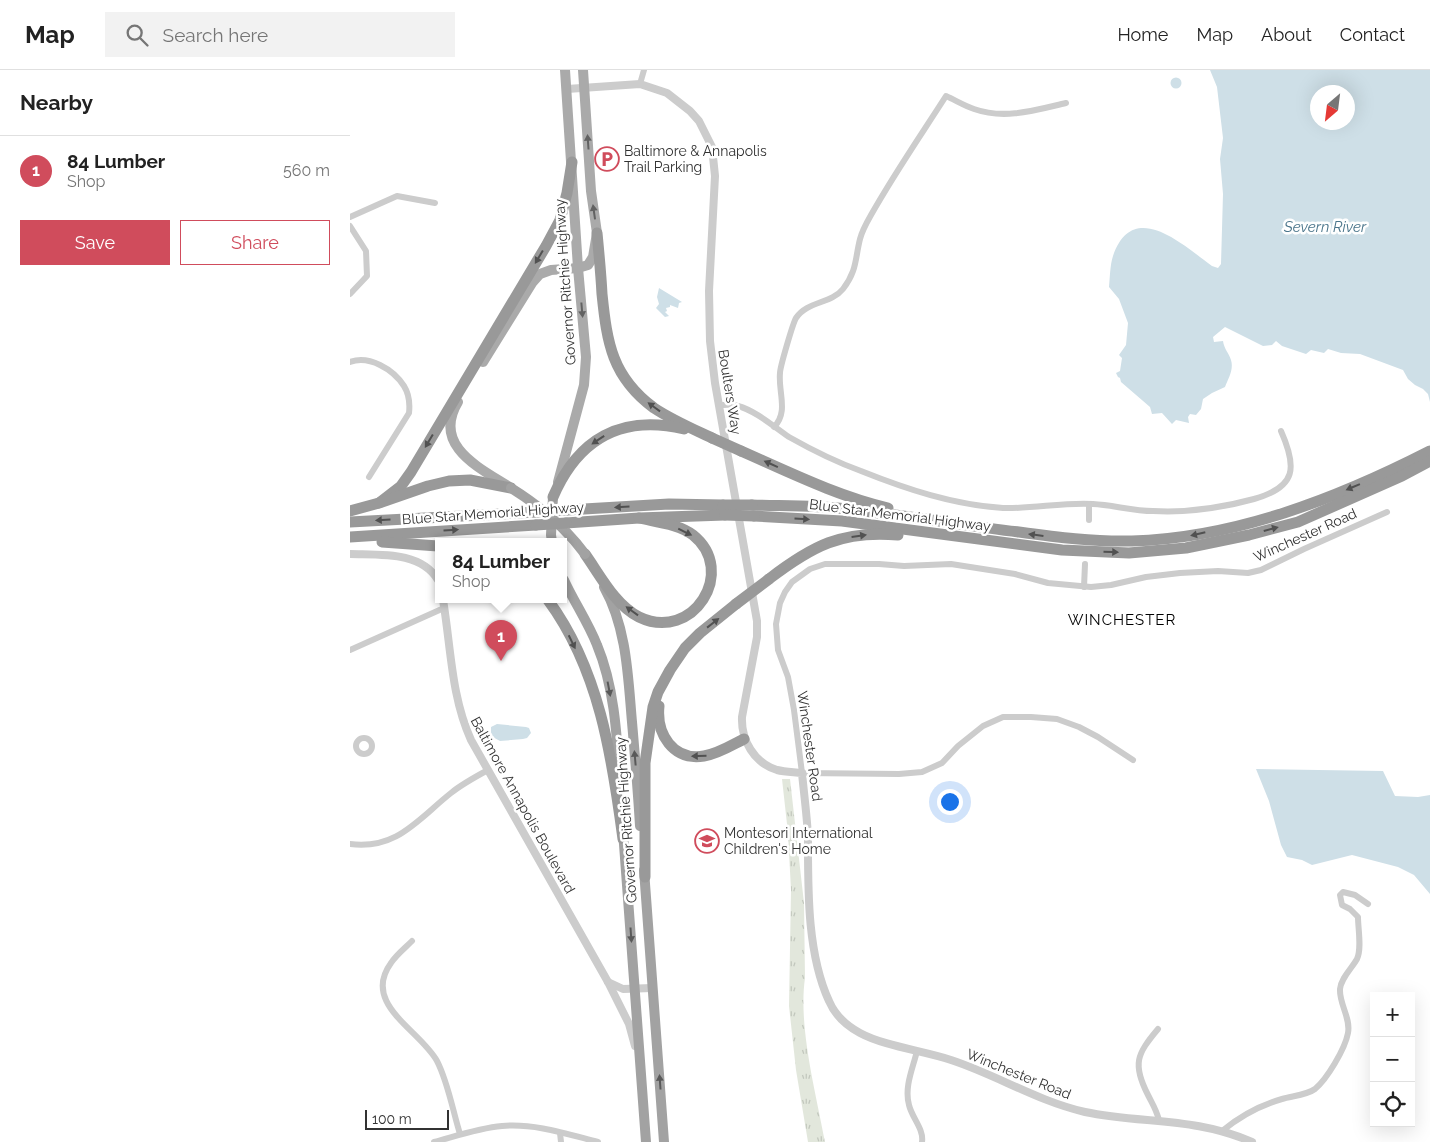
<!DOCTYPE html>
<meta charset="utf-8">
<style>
body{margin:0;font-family:Raleway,sans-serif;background:#f2f2f2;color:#222}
.controls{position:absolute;right:15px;bottom:15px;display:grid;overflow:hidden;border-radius:0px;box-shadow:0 5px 20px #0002}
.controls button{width:45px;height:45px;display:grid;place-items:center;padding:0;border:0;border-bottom:1px solid #e0e0e0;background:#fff;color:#222;font:25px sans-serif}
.compass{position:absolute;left:960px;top:15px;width:45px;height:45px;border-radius:50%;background:#fff;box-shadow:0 5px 20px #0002;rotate:208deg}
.scale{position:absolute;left:15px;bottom:12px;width:84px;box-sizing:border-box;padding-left:5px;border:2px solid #323232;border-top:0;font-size:14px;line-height:18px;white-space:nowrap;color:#323232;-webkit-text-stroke:4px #fff;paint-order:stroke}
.you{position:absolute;left:599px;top:731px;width:18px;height:18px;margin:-12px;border:4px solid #fff;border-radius:50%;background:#1a73e8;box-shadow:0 0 0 8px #1a73e833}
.badge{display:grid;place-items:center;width:32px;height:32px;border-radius:50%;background:#d04c5c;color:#fff;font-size:16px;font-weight:700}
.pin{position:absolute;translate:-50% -41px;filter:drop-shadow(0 1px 2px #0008)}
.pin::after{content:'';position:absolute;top:26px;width:18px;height:15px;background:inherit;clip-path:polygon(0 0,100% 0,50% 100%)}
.popup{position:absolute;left:85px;top:468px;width:132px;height:65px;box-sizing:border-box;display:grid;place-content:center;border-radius:0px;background:#fff;filter:drop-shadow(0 1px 4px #0005);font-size:16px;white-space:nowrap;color:#767676}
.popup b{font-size:19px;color:#222}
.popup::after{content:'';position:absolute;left:50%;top:100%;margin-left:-10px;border:10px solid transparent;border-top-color:#fff}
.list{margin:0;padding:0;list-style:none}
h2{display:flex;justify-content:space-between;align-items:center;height:65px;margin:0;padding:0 20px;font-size:21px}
h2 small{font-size:16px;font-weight:400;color:#767676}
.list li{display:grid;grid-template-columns:32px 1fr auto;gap:15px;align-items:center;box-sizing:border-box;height:70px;padding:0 20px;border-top:1px solid #e0e0e0}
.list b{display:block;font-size:19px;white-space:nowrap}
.list p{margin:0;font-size:16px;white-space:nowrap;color:#767676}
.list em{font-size:16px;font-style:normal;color:#767676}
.actions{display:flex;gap:10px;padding:15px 20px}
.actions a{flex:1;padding:11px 0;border:1px solid #d04c5c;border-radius:0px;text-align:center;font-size:18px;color:#d04c5c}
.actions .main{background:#d04c5c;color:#fff}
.icon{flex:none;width:28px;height:28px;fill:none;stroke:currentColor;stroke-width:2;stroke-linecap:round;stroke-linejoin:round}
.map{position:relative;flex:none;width:1080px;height:1072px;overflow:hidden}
header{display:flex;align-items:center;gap:30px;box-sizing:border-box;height:70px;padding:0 25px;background:#fff;border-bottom:1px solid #e0e0e0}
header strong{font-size:24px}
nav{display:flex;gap:28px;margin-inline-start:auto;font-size:18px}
.search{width:350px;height:45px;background:#f2f2f2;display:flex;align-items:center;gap:12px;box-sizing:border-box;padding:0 18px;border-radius:0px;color:#767676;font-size:19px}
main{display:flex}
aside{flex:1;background:#fff}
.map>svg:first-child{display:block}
.grass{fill:url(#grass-tufts)}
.water{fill:#cedfe7;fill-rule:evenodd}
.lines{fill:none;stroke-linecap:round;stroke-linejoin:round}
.minor{stroke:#ccc;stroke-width:6}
.tertiary{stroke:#ccc;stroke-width:8}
.primary{stroke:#aaa;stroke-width:10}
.trunk{stroke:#a2a2a2;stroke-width:10}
.motorway{stroke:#999;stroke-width:11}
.trunk-bridge{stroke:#a2a2a2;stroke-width:10}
.motorway-bridge{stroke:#999;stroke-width:11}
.oneway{fill:#626262}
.oneway2{fill:#515151}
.oneway3{fill:#595959}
.labels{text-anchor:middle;stroke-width:5;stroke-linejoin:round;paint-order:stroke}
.poi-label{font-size:14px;fill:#323232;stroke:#fff;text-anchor:start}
.street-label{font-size:14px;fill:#323232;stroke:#fff}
.water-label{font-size:15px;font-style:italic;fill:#49748a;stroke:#fff}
.neighbourhood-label{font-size:15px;letter-spacing:1px;fill:#000;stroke:#fff}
</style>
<header>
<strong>Map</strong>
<div class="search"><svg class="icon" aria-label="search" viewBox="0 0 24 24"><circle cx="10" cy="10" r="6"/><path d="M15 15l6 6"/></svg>Search here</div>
<nav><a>Home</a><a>Map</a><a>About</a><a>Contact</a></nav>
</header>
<main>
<aside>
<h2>Nearby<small></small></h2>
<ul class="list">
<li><span class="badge">1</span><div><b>84 Lumber</b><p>Shop</p></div><em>560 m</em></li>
</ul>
<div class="actions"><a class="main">Save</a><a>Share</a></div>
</aside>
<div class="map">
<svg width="1080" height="1072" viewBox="0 0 1080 1072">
<defs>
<pattern id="grass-tufts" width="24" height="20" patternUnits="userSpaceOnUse" patternTransform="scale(1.25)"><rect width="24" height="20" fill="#e2e7dc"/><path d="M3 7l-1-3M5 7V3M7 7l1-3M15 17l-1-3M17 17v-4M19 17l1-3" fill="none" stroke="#c2c7bd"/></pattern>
</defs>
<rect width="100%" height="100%" fill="#fff"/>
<path class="grass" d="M432,709h8l14,124 1,75c-7,49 11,115 20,164h-17l-12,-72 -7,-64 2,-116 -3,-57z"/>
<g class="water">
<path d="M860,0h220v332l-2,-8 -5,-5 -8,-4 -7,-6 -5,-9 -43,-16 -19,-1 -13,-4 -4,4 -13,-3 -5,4 -24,-8 -6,-5 -4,4 -9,1 -38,-19 -12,10 1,5 9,-1c1,8 6,12 8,19 3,10 -3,19 -6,27l-13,6 -9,6 -2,10 -5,6 -6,-1 -2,3 1,6 -13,-3 -4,4 -10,-11 -10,1 -2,-7 -29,-25 -1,-4 -2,-1 -2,-4 4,-2 2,-13 -3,-3 7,-10 2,-22 -9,-24 -10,-12c1,-10 1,-22 4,-31 20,-58 70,-11 99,10l6,2 3,-4 2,-70 -3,-35 3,-21 -6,-51zM968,22h30v30h-30z"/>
<circle cx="826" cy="13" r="5.5"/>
<path d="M309,218l23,14 -3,1 -1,5 -8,-3v2l-4,1 1,3 -2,1 4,4 -4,1 -9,-9 3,-4 -2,-7z"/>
<path d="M147,654l29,3 3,1 2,5 -4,5 -4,1 -23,2 -9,-5v-9z"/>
<path d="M906,699l127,2 12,25 23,1 12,-2v99l-16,-19 -16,-8 -46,-12 -40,10 -10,-5 -15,-3 -6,-12 -12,-44z"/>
</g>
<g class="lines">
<g class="minor">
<path d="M290,14l4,-14"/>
<path d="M0,147l47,-21 38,7"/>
<path d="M0,156l16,25 1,25 -17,18"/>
<path d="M0,292c19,-7 43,7 54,24 5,8 6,18 5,27l-40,64"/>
<path d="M369,335c6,0 13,-1 19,1 18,5 35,20 51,31 23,13 47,25 72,34 45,18 93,34 142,37 30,1 61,-6 90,-4 20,1 40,7 60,7 35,2 68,-3 101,-12 43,-12 43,-32 27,-68"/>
<path d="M424,357c15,-15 4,-35 6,-54 0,-6 13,-50 16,-55 11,-17 35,-14 47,-29 14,-18 12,-30 17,-50 2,-8 7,-17 11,-24 23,-41 50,-80 75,-119 9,4 19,10 28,13 31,11 62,1 92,-6"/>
<path d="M739,450v-16"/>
<path d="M734,517l1,-23"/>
<path d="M0,580l94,-42"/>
<circle cx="14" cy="676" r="8"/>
<path d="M783,690l-35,-23 -19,-10 -22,-8 -26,-2h-28l-20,9 -25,20 -16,17 -20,9 -23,2 -97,-1 -8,-63 -6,-33 -10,-27 -2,-26 4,-21 5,-11 7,-10 18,-13 15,-5h54l25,2 47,-2 64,10 33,9 43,4 20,-2 35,-8 34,-4 38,-2 30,2 13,-3 43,-21 83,-37"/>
<path d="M0,774c47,6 68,-25 101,-51 11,-9 24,-16 37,-23"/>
<path d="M62,871c-7,7 -16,14 -21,22 -30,41 29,67 46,98 11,21 16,51 23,73"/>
<path d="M808,959c-21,25 -26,35 -10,66 5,10 8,14 11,25"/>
<path d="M567,981c-4,17 -13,36 -8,54 3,13 15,24 13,37"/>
<path d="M872,1061c17,-14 39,-26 60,-32 10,-3 25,-4 33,-10 12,-10 30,-40 33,-56 3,-15 -9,-29 -8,-44 1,-11 12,-21 17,-30 5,-11 1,-30 1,-42l-8,-8 -8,-4 -2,-10 3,-3 12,3 13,9"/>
<path d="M210,1063l1,9"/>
<path d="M84,1072c22,-6 45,-14 68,-16 32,-3 65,8 96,16"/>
</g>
<g class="tertiary">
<path d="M217,19l73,-5 27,9 23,18 9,10 13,26 3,29 -6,115 1,50 5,42 42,238v16l-15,80c-1,23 12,46 35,53 8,2 17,2 25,3 2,21 5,43 6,64 0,52 -1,116 21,164 6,14 18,25 31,32 24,13 64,18 91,27 46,15 86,41 134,52 58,12 110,5 167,30"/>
<path d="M0,484c30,1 71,-3 88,26"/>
<path d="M93,530c8,47 8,96 28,140l137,242 21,42 6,22"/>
<path d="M258,912l15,7 29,-1"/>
</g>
<g class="primary">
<path d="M133,292l49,-79 8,-9 11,-4 27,-2 10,-3 5,-8 4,-24 -6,-42 -8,-121"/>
<path d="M108,332c-26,43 20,65 50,84"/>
<path d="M208,412l26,-97 2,-28 -8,-89 -13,-198"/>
</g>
<g class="trunk">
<path d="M202,472l-1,-7 2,-38"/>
<path d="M214,510c10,22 24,42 33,65 18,43 20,93 23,139"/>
<path d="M254,517c23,41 24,90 28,135 3,35 6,69 8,104"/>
<path d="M273,761l23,311"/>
<path d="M294,800l20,272"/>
</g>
<g class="motorway">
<path d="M247,163c2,21 4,41 5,61 5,49 10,83 52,114 18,12 39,21 58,30"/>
<path d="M391,381c48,21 96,45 147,57"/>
<path d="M203,427c25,-58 68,-83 131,-68"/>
<path d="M29,433l22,-17 10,-14 135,-226 14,-26 7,-27 5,-31"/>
<path d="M402,435c31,1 63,0 94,4 58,6 115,16 173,23 37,5 75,10 113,9 104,-3 206,-43 298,-90"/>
<path d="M217,440l102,-6 54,1"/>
<path d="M0,441l29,-8 49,-17 21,-5 21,-1 41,8"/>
<path d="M404,446l88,5 220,29 67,3 57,-5 63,-13 49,-13 104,-46 28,-15"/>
<path d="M0,452l187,-10"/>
<path d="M216,453l73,-5 86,-3"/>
<path d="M0,467l186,-12"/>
<path d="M32,472l56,4"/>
<path d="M235,484c15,21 30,51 54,63 54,26 99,-46 54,-82 -14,-11 -37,-13 -54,-17"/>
<path d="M419,509c43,-33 73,-49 129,-44"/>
<path d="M198,530c51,69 64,156 75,239"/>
<path d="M309,636c-3,28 14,55 45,50 14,-2 28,-11 40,-17"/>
<path d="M295,807v-114l8,-56 5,-15 12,-22 15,-22 15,-15 36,-29"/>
</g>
<path class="trunk-bridge" d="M161,418c29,18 54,39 74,66"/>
<g class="motorway-bridge">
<path d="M362,368l29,13"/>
<path d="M373,435h29"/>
<path d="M187,442l30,-2"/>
<path d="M375,445l29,1"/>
<path d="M186,455l30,-2"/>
<path d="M386,534l33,-25"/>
</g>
</g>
<defs><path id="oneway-solid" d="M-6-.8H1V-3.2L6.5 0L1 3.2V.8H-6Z" transform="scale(1.25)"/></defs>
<g class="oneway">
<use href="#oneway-solid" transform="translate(238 72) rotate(-94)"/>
<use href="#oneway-solid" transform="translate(244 142) rotate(-98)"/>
<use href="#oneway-solid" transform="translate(232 240) rotate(85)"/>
</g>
<g class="oneway2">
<use href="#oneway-solid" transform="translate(189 187) rotate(121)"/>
<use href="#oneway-solid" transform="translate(304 337) rotate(-144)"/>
<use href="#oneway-solid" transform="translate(248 370) rotate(146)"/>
<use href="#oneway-solid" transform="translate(79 371) rotate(121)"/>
<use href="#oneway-solid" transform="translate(421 394) rotate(-156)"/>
<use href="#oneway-solid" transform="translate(1003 417) rotate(157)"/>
<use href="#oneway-solid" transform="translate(272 437) rotate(177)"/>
<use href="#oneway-solid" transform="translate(452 449) rotate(3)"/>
<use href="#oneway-solid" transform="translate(33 450) rotate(177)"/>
<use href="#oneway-solid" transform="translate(921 459) rotate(-15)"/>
<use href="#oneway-solid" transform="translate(101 460) rotate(-4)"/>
<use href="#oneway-solid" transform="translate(335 462) rotate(26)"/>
<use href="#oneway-solid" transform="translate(848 464) rotate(167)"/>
<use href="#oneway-solid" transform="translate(686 465) rotate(-173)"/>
<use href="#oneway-solid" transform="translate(509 466) rotate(-8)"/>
<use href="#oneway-solid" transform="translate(761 482) rotate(2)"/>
<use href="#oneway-solid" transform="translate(282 541) rotate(-144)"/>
<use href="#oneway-solid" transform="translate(363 553) rotate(-38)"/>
<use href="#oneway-solid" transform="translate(222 572) rotate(64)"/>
<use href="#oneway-solid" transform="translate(349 686) rotate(179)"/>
</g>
<g class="oneway3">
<use href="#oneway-solid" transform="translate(259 619) rotate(79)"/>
<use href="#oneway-solid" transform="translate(285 688) rotate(-95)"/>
<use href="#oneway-solid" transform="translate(281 865) rotate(86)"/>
<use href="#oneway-solid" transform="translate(310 1012) rotate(-94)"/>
</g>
<defs>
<g id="parking-ring" transform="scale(1.25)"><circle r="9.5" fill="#fff" stroke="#d04c5c" stroke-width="1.5"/><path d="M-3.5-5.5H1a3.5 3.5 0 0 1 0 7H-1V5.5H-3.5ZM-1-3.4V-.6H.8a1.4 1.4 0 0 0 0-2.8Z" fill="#d04c5c"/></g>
<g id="school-ring" transform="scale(1.25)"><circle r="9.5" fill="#fff" stroke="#d04c5c" stroke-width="1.5"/><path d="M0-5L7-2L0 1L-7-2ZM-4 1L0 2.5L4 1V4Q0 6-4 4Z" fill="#d04c5c"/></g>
</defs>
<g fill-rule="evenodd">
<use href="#parking-ring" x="257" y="89"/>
<use href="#school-ring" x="357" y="771"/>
</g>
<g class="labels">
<g class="poi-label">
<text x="274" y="86">Baltimore &amp; Annapolis<tspan x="274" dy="16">Trail Parking</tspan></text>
<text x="374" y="768">Montesori International<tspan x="374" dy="16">Children's Home</tspan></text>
</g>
<g class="street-label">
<text transform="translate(215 212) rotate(-94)" y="5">Governor Ritchie Highway</text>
<text transform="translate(380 322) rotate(81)" y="5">Boulters Way</text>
<text transform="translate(143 443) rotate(-4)" y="5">Blue Star Memorial Highway</text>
<text transform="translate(550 445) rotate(7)" y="5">Blue Star Memorial Highway</text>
<text transform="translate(955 465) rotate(-24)" y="5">Winchester Road</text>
<text transform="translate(460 676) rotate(82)" y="5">Winchester Road</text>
<text transform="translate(173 735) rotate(61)" y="5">Baltimore Annapolis Boulevard</text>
<text transform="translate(276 750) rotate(-94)" y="5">Governor Ritchie Highway</text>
<text transform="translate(669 1004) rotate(22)" y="5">Winchester Road</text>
</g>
<g class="water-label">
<text x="975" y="162">Severn River</text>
</g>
<g class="neighbourhood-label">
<text x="772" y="555">WINCHESTER</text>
</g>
</g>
</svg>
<div class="controls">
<button>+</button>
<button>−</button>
<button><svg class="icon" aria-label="locate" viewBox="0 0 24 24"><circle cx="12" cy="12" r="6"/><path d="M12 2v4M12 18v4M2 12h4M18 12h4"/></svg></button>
</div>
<svg class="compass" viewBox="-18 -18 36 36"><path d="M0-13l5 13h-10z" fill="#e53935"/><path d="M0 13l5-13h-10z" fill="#767676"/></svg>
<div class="scale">100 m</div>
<div class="you"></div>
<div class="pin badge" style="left:151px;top:591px">1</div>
<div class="popup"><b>84 Lumber</b>Shop</div>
</div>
</main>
